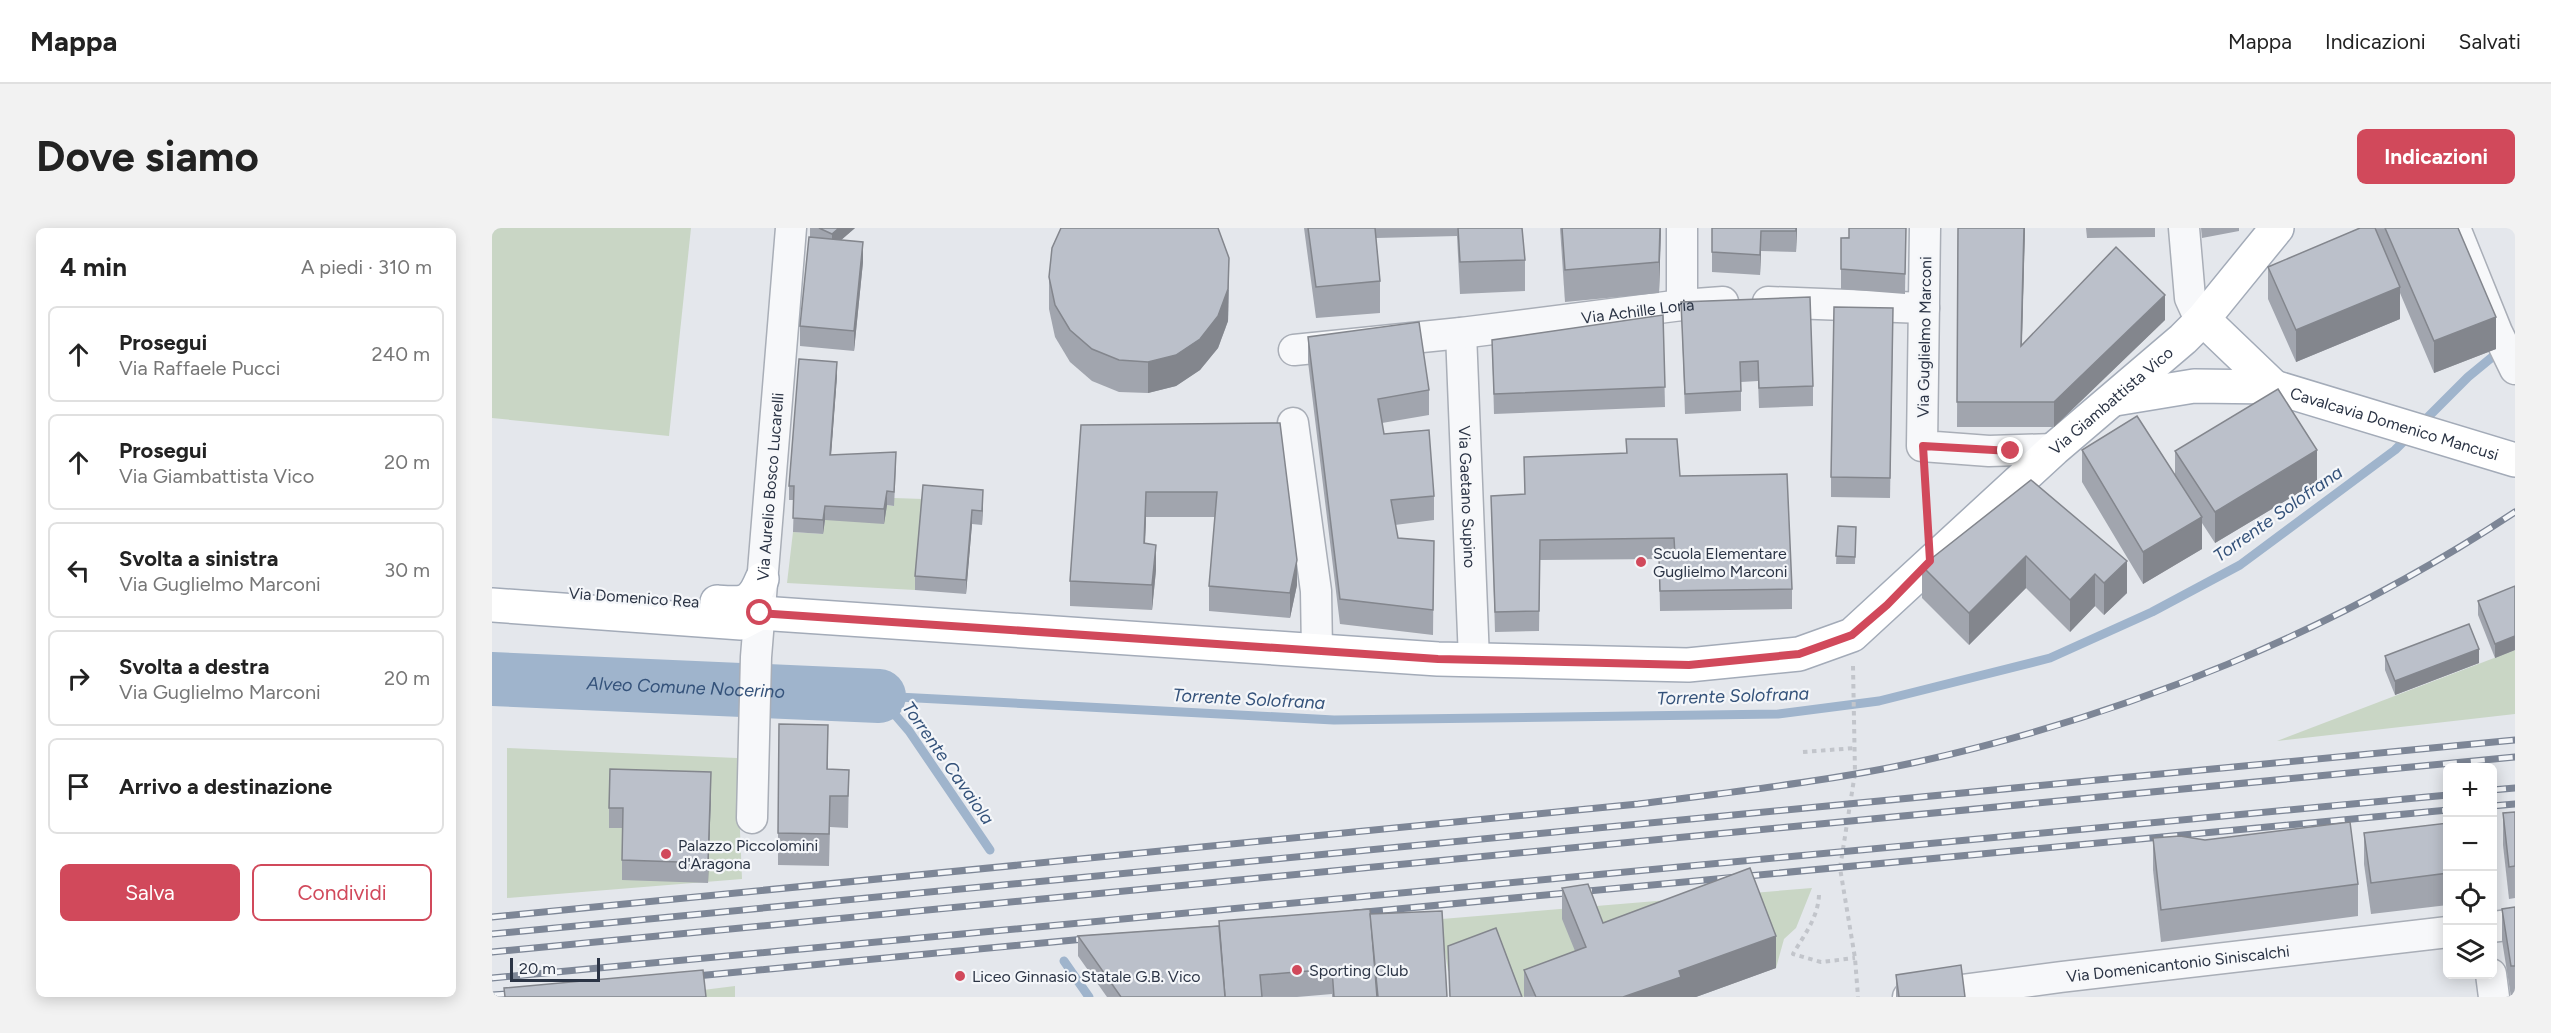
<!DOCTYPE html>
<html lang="it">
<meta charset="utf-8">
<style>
body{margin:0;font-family:Figtree,sans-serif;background:#f2f2f2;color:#222}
.controls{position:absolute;right:18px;bottom:18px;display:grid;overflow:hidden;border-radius:9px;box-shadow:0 3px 15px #0003}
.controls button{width:54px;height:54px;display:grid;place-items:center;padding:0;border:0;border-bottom:2px solid #e0e0e0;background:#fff;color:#222;font:30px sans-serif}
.scale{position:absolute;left:18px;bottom:15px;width:90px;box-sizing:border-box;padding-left:6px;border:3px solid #2b3445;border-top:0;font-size:16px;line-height:21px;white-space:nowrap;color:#2b3445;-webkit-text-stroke:4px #f4f6f9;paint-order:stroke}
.stop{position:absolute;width:18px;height:18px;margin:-14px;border:4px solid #d1495b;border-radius:50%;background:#fff}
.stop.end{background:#d1495b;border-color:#fff;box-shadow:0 2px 6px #0008}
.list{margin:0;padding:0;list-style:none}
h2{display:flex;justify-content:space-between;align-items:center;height:78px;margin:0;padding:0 24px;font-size:26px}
h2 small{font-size:20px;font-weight:400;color:#767676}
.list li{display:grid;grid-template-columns:39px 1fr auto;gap:18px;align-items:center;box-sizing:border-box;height:96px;margin:0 12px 12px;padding:0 12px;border:2px solid #e0e0e0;border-radius:9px}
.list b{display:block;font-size:22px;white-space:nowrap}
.list p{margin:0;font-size:20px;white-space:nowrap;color:#767676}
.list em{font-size:20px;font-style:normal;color:#767676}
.actions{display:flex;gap:12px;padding:18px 24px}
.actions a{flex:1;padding:14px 0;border:2px solid #d1495b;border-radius:9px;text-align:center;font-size:21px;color:#d1495b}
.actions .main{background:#d1495b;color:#fff}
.icon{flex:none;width:33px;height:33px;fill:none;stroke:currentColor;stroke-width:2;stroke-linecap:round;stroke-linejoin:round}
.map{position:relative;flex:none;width:2023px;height:769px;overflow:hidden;border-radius:9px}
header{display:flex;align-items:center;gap:36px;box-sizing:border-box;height:84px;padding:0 30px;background:#fff;border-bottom:2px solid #e0e0e0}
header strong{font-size:28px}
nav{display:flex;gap:33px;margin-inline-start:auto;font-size:21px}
.intro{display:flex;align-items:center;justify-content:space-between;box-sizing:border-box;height:144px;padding:0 36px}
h1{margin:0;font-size:42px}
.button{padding:15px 27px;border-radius:9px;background:#d1495b;color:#fff;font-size:21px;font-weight:700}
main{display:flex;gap:36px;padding:0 36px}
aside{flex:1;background:#fff;border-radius:9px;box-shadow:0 3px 15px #0003}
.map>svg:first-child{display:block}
.green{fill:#c9d6c5}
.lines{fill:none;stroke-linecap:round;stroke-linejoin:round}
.stream{stroke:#9fb4cc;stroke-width:9}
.river{stroke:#9fb4cc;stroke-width:54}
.minor-casing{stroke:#a9aeb7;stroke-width:33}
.major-casing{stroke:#a3abb8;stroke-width:36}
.path{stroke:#c2c5cb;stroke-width:4;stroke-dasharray:4.5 4.5;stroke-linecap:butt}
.minor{stroke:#f7f8fa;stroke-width:30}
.major{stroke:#fff;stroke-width:33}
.rail-casing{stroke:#7d8696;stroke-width:7}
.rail{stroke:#f4f6f9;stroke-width:4.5;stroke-dasharray:14;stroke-linecap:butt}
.wall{fill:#a1a5ae}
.shaded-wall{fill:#83868d}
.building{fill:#bbc0ca;stroke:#83868d;stroke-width:1.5}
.route{stroke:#d1495b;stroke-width:8}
.poi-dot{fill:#d1495b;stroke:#f4f6f9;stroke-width:2}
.labels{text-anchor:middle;stroke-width:4.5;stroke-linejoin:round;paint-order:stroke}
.street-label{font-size:16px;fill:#2b3445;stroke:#f4f6f9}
.poi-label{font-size:16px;fill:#2b3445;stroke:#f4f6f9;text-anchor:start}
.water-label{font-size:18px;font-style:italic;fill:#34527a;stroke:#f4f6f9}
</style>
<header>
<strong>Mappa</strong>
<nav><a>Mappa</a><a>Indicazioni</a><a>Salvati</a></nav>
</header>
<div class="intro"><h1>Dove siamo</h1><a class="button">Indicazioni</a></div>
<main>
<aside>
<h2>4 min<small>A piedi · 310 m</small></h2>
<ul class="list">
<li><svg class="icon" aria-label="ahead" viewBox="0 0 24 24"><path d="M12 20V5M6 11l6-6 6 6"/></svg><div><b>Prosegui</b><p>Via Raffaele Pucci</p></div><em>240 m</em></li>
<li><svg class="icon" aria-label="ahead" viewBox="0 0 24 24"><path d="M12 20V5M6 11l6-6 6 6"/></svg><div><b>Prosegui</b><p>Via Giambattista Vico</p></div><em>20 m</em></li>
<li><svg class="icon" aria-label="left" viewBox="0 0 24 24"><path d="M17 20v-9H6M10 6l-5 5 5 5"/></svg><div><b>Svolta a sinistra</b><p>Via Guglielmo Marconi</p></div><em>30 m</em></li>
<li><svg class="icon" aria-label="right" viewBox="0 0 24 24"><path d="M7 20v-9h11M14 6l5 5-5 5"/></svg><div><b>Svolta a destra</b><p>Via Guglielmo Marconi</p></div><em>20 m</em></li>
<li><svg class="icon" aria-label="arrive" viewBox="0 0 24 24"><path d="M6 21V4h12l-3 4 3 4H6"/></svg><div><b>Arrivo a destinazione</b></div></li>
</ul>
<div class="actions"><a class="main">Salva</a><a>Condividi</a></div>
</aside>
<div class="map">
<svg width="2023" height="769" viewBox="0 0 2023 769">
<rect width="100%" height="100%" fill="#e4e7ec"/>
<g class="green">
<path d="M0,0h199l-22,208 -177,-18z"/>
<path d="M402,270l29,1 -8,91 -128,-7 6,-51 30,2 2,-14 62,-15 7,1z"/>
<path d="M2023,422v64l-238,27z"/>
<path d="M15,520l230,10 5,121 -235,19z"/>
<path d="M1320,660l-16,40 -12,11 -8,29 -26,-68 -164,79 -49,18h-16l-25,-44 -48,18 -6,-39 -335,15z"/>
<path d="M243,758v11h-31l-1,-7z"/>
</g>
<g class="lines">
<g class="stream">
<path d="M1928,197l48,-48 34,-28"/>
<path d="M387,468l455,24 444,-6 101,-13 171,-43 102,-46 88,-47 155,-115 15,-15"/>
<path d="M387,468l30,35 81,119"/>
<path d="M572,733l25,36"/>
</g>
<path class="river" id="s1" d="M0,451l387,17"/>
<g class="minor-casing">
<g id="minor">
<path d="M1190,0v77"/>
<path d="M1433,0l-3,218 67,5 65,-2"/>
<path d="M1692,0l6,70 5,11 8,10"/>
<path d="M1963,0l42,104 18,37"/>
<path d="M1276,74l156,6"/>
<path id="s2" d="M969,105l13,327"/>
<path id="s3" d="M802,122l167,-17 221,-28 41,-3"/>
<path d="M801,195l23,168 1,60"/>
<path id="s4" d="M260,590l4,-161 35,-429"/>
<path d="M2000,699l23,-3"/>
<path d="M1999,746l3,23"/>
<path id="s5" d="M1416,769l153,-20 387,-45"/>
</g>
</g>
<g class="major-casing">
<g id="major">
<path d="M1711,91l71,68"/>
<path id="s6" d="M1623,171l79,-13 80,1 241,73"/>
<path d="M225,374c27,2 34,3 45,-23"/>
<path id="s7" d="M0,377l249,18 19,-10 678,46 250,6 111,-11 53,-19 202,-186 129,-110 20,-20 74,-91"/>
</g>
</g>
<g class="path">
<path d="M1434,248l3,47"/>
<path d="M1361,438l2,107 -15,95 15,90 3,39"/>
<path d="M1311,524l52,-4"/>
<path d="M1327,667c-1,23 -15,40 -26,59l28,8 34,-4"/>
</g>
<use href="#minor" class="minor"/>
<use href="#major" class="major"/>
<g class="rail-casing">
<g id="rail">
<path d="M2000,562l23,-2"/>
<path d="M2000,578l23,-2"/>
<path d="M863,685l1093,-103"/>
<path d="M0,689l1146,-113c93,-12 187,-22 279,-42 211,-47 417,-130 598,-250"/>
<path d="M0,706l2023,-194"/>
<path d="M0,724l2023,-195"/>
<path d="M194,749l409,-39"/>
<path d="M0,750l1956,-183"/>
<path d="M0,767l27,-2"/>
</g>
</g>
<use href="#rail" class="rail"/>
</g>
<g class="wall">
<path d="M318,0h45l-14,12 22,22 -9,89 -54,-5v-20l10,-89z"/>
<path d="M812,0h218l3,32v31l-65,3 -3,-58 -81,2 4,43v32l-64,5z"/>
<path d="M1068,0h101l-2,65 -94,9z"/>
<path d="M1220,0h85l-1,24 -35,-1 -1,24 -48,-3z"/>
<path d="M1414,0l-1,66 -64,-5v-51z"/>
<path d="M1466,0h67l-3,118 143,-26 -111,107h-97z"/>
<path d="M1594,0h69v9l-68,1z"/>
<path d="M1709,0h38v3l-37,7z"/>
<path d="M1868,0h98l38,121 -62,24 -34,-80v26l-104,43 -28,-63v-32z"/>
<path d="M557,49l180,13 -1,31 -10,27 -18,22 -24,16 -28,7 -29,-1 -27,-11 -22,-19 -15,-25 -6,-28z"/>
<path d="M1189,74l132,84v20l-54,2 -1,-27 -17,1v29l-56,3z"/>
<path d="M1171,87l2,92 -171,7 -2,-74z"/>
<path d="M1401,100l-3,170 -59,-1v-20z"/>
<path d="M816,109l121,53v25l-47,8 2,11 50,62v24l-39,5 3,13 36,3 -1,94 -93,-11 -32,-262z"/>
<path d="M345,148l-6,79 65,11 -2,40 -7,-1 -3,19 -59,-4 -2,14 -30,-2 1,-32h-5v-14z"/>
<path d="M788,195l17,162 -7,33 -81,-7v-25l6,-69h-69l-1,26 11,27 -4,40 -82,-4v-25l11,-156z"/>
<path d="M1134,211l54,37 112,113v20l-132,2 -1,-52 -119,1 -1,71 -44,1 -4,-136 34,-2 -1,-37 102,-4z"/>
<path d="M1590,222l93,25v-24l142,31 -102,61 -13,-20v26l-59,35 -61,-102z"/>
<path d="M1539,252l96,113 -23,22 -9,-9 -25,26 -44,-44 -57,57 -47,-47v-32z"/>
<path d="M431,257l60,19 -1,21 -10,-1 -6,70 -51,-4v-14z"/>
<path d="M1346,298l18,1 -1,37h-19z"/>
<path d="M2023,358v64l-20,8 -17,-43v-14z"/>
<path d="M1893,428l94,7 -84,32 -10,-25z"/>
<path d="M336,497v44l21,1 -1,58 -18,-1 -1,39 -51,-1v-32z"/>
<path d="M219,564l-3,91 -86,-3v-52h-13v-20z"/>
<path d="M2023,584v86l-6,1 -6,-54v-32z"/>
<path d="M1956,595v82l-77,9 -7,-50v-31z"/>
<path d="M1661,610l205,46v32l-197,26 -8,-72z"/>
<path d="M1070,660l41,35 173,45 -80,29h-172v-27l51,-19 -13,-32z"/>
<path d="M2023,679v90h-4l-9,-57v-31z"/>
<path d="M878,686l77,83h-115v-3l-35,3h-190l-29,-41v-20z"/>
<path d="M1404,747l69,22h-69z"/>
</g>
<g class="shaded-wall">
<path d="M347,0h16l-23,20v-14z"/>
<path d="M1168,0h1l-2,65v-31z"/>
<path d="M1304,0h1l-1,24z"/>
<path d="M1532,0h1l-4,143v-25z"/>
<path d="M1269,3v20l-1,24v-20z"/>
<path d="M371,14v20l-9,89v-20z"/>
<path d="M737,30l-1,63 -10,27 -18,22 -24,16 -28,7v-31z"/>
<path d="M1908,59v32l-104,43v-32z"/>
<path d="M1673,67v25l-111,107v-25z"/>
<path d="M2004,89v32l-62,24v-32z"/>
<path d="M345,134v14l-7,93v-14z"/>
<path d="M1825,222v32l-102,61v-31z"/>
<path d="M491,262v14l-1,21v-14z"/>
<path d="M395,263v14l-3,19v-15z"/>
<path d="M654,264v25l-2,51v-25z"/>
<path d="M333,278v14l-2,14v-14z"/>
<path d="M480,282v14l-6,70v-14z"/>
<path d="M1710,289v32l-59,35v-32z"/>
<path d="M664,317v25l-4,40v-25z"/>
<path d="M1534,328v32l-57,57v-32z"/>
<path d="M805,332v25l-7,33v-25z"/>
<path d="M1635,333v32l-23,22v-32z"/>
<path d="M1603,346v32l-25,26v-32z"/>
<path d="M2023,408v14l-20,8v-14z"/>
<path d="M1987,421v14l-84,32v-14z"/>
<path d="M219,544v20l-3,91v-20z"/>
<path d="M1284,708v32l-80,29h-73l56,-26z"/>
</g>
<g class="building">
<path d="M327,0h20l-7,6z"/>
<path d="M569,0h157l11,30 -1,31 -10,27 -18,23 -24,16 -28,7 -29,-2 -27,-11 -22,-19 -15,-25 -6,-28 3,-29z"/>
<path d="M816,0h67l5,53 -64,6z"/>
<path d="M966,0h64l3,32 -65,2z"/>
<path d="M1070,0h98l-1,34 -94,8z"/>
<path d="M1220,0h84v3h-35l-1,24 -48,-3z"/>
<path d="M1357,0h57l-1,46 -64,-5v-31h8z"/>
<path d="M1466,0h66l-3,118 95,-99 49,48 -111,107h-97z"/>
<path d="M1868,0h15l25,59 -104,43 -28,-63z"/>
<path d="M1893,0h73l38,89 -62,24z"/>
<path d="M317,9l54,5 -9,89 -54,-5z"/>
<path d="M1318,69l3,89 -54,2 -1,-27 -18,1 1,29 -56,3 -4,-92z"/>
<path d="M1342,79l59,1 -3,170 -59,-1z"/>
<path d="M1171,87l2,72 -171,7 -2,-54z"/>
<path d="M927,94l10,68 -51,9 6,35 45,-4 5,66 -43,4 7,38 36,3 -1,69 -93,-11 -32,-262z"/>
<path d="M307,131l38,3 -7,93 66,-3 -2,40 -7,-1 -3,18 -59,-3 -2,14 -30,-2 1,-32h-5z"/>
<path d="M1786,161l39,61 -102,62 -40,-61z"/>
<path d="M1645,188l65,101 -59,35 -61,-102z"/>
<path d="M788,195l17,137 -7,33 -81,-7 8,-94h-71l-2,51 12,2 -4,40 -82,-4 11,-156z"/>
<path d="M1134,211h51l3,37 107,-2 5,115 -132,2 -1,-34 16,-2 -1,-17 -134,2 -1,71 -44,1 -4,-116 34,-2 -1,-37 103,-4z"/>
<path d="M1539,252l96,81 -23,22 -9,-9 -25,26 -44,-44 -57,57 -47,-47z"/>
<path d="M431,257l60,5 -1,21 -10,-1 -6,70 -51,-4z"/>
<path d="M1346,298l18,1 -1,30 -19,-1z"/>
<path d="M2023,358v50l-20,8 -17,-43z"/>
<path d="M1977,396l10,25 -84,32 -10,-25z"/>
<path d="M287,496l49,1 -1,44 22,1 -1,26h-18l-1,38 -51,-1z"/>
<path d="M118,541l101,3 -3,91 -86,-3 1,-52h-14z"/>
<path d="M2023,584v54l-6,1 -6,-54z"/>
<path d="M1858,594l8,62 -197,26 -8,-72 27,-2 25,4z"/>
<path d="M1956,595v50l-77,10 -7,-50z"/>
<path d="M1258,640l26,68 -97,35 2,6 -58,20h-87l-12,-27 62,-23 -24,-59 26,-4 15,39z"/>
<path d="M2023,679v59h-4l-9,-57z"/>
<path d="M878,681l7,88h-43l-2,-28 -72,6 2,22h-37l-6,-76z"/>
<path d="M950,683l5,86h-69l-8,-83z"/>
<path d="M727,698l6,71h-104l-43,-61z"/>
<path d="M1004,700l26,69h-72l-2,-51z"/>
<path d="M1469,737l4,32h-66l-3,-22z"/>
<path d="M211,742l3,27h-201l-1,-9z"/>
</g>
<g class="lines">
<path class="route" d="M268,385l678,46 251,6 110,-11 53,-19 35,-30 43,-44 -7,-115 88,5"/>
</g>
<g class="poi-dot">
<circle cx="1149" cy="334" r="6"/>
<circle cx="174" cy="626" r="6"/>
<circle cx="805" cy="742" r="6"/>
<circle cx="468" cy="748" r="6"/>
</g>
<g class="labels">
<g class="street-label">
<text dy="6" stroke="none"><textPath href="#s3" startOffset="346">Via Achille Loria</textPath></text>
<text transform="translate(1432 109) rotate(-89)" y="6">Via Guglielmo Marconi</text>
<text dy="6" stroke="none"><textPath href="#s7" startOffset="1718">Via Giambattista Vico</textPath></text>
<text dy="6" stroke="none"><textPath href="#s6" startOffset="286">Cavalcavia Domenico Mancusi</textPath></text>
<text dy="6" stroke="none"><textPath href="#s4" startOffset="332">Via Aurelio Bosco Lucarelli</textPath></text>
<text dy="6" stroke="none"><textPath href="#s2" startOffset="164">Via Gaetano Supino</textPath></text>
<text transform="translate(142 369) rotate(4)" y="6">Via Domenico Rea</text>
<text dy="6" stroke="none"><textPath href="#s5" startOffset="272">Via Domenicantonio Siniscalchi</textPath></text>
</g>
<g class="poi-label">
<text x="1161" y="331">Scuola Elementare<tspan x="1161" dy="18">Guglielmo Marconi</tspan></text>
<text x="186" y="623">Palazzo Piccolomini<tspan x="186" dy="18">d'Aragona</tspan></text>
<text x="817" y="748">Sporting Club</text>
<text x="480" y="754">Liceo Ginnasio Statale G.B. Vico</text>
</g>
<g class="water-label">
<text transform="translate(1786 286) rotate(-35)" y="6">Torrente Solofrana</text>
<text dy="6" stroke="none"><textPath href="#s1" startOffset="194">Alveo Comune Nocerino</textPath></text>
<text transform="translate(1241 468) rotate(-2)" y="6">Torrente Solofrana</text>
<text transform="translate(757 471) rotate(3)" y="6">Torrente Solofrana</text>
<text transform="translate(456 535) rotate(55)" y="6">Torrente Cavaiola</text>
</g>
</g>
</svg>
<div class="controls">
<button>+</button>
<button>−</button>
<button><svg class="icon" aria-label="locate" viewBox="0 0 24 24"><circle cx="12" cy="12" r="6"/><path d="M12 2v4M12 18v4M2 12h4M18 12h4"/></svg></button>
<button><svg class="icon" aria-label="layers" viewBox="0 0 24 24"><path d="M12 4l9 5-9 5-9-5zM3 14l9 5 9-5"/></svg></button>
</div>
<div class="scale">20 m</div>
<div class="stop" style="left:268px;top:385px"></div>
<div class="stop end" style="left:1519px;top:223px"></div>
</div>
</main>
